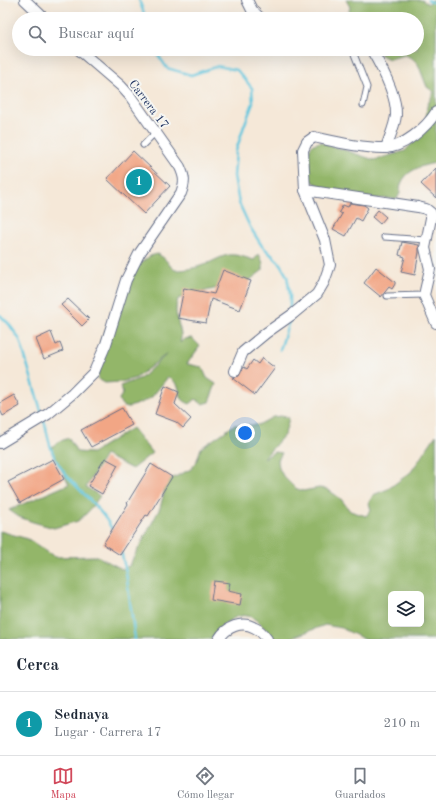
<!DOCTYPE html>
<html lang="es">
<meta charset="utf-8">
<style>
body{margin:0;font-family:"Old Standard TT",serif;background:#f2f2f3;color:#1f2937}
.controls{position:absolute;right:12px;bottom:12px;display:grid;overflow:hidden;border-radius:6px;box-shadow:0 4px 16px #0002}
.controls button{width:36px;height:36px;display:grid;place-items:center;padding:0;border:0;border-bottom:1px solid #e0e1e3;background:#fff;color:#1f2937;font:20px sans-serif}
.you{position:absolute;left:245px;top:433px;width:14px;height:14px;margin:-10px;border:3px solid #fff;border-radius:50%;background:#1a73e8;box-shadow:0 0 0 6px #1a73e833}
.badge{display:grid;place-items:center;width:26px;height:26px;border-radius:50%;background:#d1495b;color:#fff;font-size:13px;font-weight:700}
.pin{position:absolute;translate:-50% -50%;border:2px solid #fff;box-shadow:0 1px 4px #0006}
.list{margin:0;padding:0;list-style:none}
h2{display:flex;justify-content:space-between;align-items:center;height:52px;margin:0;padding:0 16px;font-size:17px}
h2 small{font-size:13px;font-weight:400;color:#747a83}
.list li{display:grid;grid-template-columns:26px 1fr auto;gap:12px;align-items:center;box-sizing:border-box;height:64px;padding:0 16px;border-top:1px solid #e0e1e3}
.list b{display:block;font-size:15px;white-space:nowrap}
.list p{margin:0;font-size:13px;white-space:nowrap;color:#747a83}
.list em{font-size:13px;font-style:normal;color:#747a83}
.icon{flex:none;width:22px;height:22px;fill:none;stroke:currentColor;stroke-width:2;stroke-linecap:round;stroke-linejoin:round}
.map{position:relative;flex:none;width:436px;height:639px;overflow:hidden}
.search{position:absolute;background:#fff;box-shadow:0 4px 16px #0002;left:12px;right:12px;top:12px;height:44px;display:flex;align-items:center;gap:10px;box-sizing:border-box;padding:0 14px;border-radius:22px;color:#747a83;font-size:15px}
.sheet{height:116px;background:#fff}
nav{display:flex;justify-content:space-around;align-items:center;box-sizing:border-box;height:56px;border-top:1px solid #e0e1e3;background:#fff;font-size:11px;color:#747a83}
nav a{display:grid;justify-items:center;gap:2px}
nav .on{color:#d1495b}
.map>svg:first-child{display:block}
.forest{fill:#93b669;stroke:#577264;fill-rule:evenodd}
.lines{fill:none;stroke-linecap:round;stroke-linejoin:round}
.stream{stroke:#60c6de;stroke-width:2.5}
.building{fill:#f2a685}
.lane-casing{stroke:#677089;stroke-width:7}
.street-casing{stroke:#677089;stroke-width:12}
.lane{stroke:#fff;stroke-width:5}
.street{stroke:#fff;stroke-width:10}
.labels{text-anchor:middle;stroke-width:4;stroke-linejoin:round;paint-order:stroke}
.street-label{font-size:12px;fill:#1b2f5e;stroke:#f6f6f2}
</style>
<div class="map">
<svg width="436" height="639" viewBox="0 0 436 639">
<rect width="100%" height="100%" fill="#f6f6f2"/>
<filter id="ink" filterUnits="userSpaceOnUse"><feTurbulence type="fractalNoise" baseFrequency=".025" numOctaves="2"/><feDisplacementMap in="SourceGraphic" scale="8" xChannelSelector="R" yChannelSelector="G"/><feConvolveMatrix kernelMatrix="1 2 1 2 8 2 1 2 1" color-interpolation-filters="sRGB"/></filter>
<filter id="wash" filterUnits="userSpaceOnUse"><feTurbulence type="fractalNoise" baseFrequency=".012" numOctaves="4" result="noise"/><feDisplacementMap in="SourceGraphic" scale="16" xChannelSelector="R" yChannelSelector="G"/><feGaussianBlur stdDeviation="0.9" result="paint"/><feColorMatrix in="noise" values="0 0 0 0 0 0 0 0 0 0 0 0 0 0 0 0 0 1.4 0 .05"/><feComposite in="paint" operator="in"/></filter>
<g filter="url(#wash)">
<rect width="100%" height="100%" fill="#f5e8d8"/>
<g class="forest">
<path d="M346,0h76l6,4 4,-4h4v163c-13,2 -30,7 -35,21 -2,7 1,7 -4,15l-58,-2 -29,-17c-5,-15 -7,-23 3,-36l8,-2 53,18 31,-9 13,-14 8,-15 1,-16 7,-14 -7,-5 -9,-23 -6,-6 -7,-3 -16,4 -8,-4 -3,-6h39v-30h-70l3,-12z"/>
<path d="M157,254c10,4 10,10 18,16 11,0 21,-2 31,-6 8,-3 15,-8 23,-9 9,-1 17,3 25,5l5,-6 4,9v7l-13,10 -15,1 -21,8 -29,7 -7,3c-7,18 7,31 2,44l4,-4 8,-1 8,8 -13,18 15,3 5,11 9,6 -7,18 -7,2 -6,-5 -6,5c-11,-4 -9,-9 -12,-18 -2,-4 -7,-7 -10,-9l-16,20c-4,3 -23,12 -28,10 -3,-2 -4,-5 -5,-8l4,-6 -3,-7 21,-8 27,-25 -32,25 -15,4 -16,1 -7,-4 1,-31 2,-8 32,-68 10,-11 7,-5z"/>
<path d="M282,416l7,2 -4,16 -22,25 11,-7 8,1 -4,7 1,8 4,8 12,12 8,3 16,-3 8,1 14,10 9,12 16,5 5,-6 -2,-7 4,-8 15,-6 23,-17 25,-37v204h-72l-23,-11 -16,-3 -37,14h-12c-8,-6 -15,-16 -23,-21 -17,-9 -33,10 -42,21h-211v-108l28,8 27,18 42,-1 25,13 7,-3 31,-58 6,-23 5,-6 20,-10 5,-6 5,-15 33,-23h24l15,-8zM391,594h30v30h-30z"/>
<path d="M132,428l20,25 -20,16 -27,-14 -19,32 14,9 -12,16 -10,9 -24,7 -21,-6 -14,-5 -10,-7 60,-26 -17,-31v-6l6,-5 11,-4 8,14 15,1z"/>
</g>
<g class="lines">
<g class="stream">
<path d="M139,0l7,19"/>
<path d="M428,0l8,4"/>
<path d="M154,49l13,19 24,7 27,-9 19,4 15,18 1,15 -9,23 -8,25 -2,25 5,27 11,24 12,19 17,16 8,14 3,19v18"/>
<path d="M0,315l9,9 11,16 22,74"/>
<path d="M280,350l9,-29"/>
<path d="M44,420c3,12 5,25 10,36 13,28 45,46 59,75"/>
<path d="M121,551l5,21 9,67"/>
</g>
</g>
<g id="blocks">
<g class="building">
<path d="M133,151l37,35 -26,28 -37,-35z"/>
<path d="M436,168v30l-15,-14z"/>
<path d="M350,203l14,2 4,3 -7,13 -5,-3 -10,18 -13,-7 9,-15 -3,-2 4,-7 5,2z"/>
<path d="M378,210l8,7 -6,7 -8,-7z"/>
<path d="M402,242l17,3v7l-4,23 -14,-3 4,-15 -6,-2z"/>
<path d="M376,267l19,15v2l-3,5 -3,-2 -8,10 -17,-14z"/>
<path d="M223,270l28,11 -11,29 -29,-11 -5,24 -28,-5 6,-30 30,6z"/>
<path d="M68,299l21,20 -7,7 -21,-21z"/>
<path d="M51,332l5,13 4,-2 3,8 -19,8 -8,-20z"/>
<path d="M262,358l13,10 -20,27 -22,-17 6,-2 5,-9 3,2 6,-9 5,4z"/>
<path d="M165,386l14,6 -4,12 16,15 -8,9 -7,-6 -21,-8z"/>
<path d="M14,395l6,11 -17,10 -3,-6v-7z"/>
<path d="M122,408l10,17 -41,22 -10,-17z"/>
<path d="M105,458l13,7 -16,29 -14,-8z"/>
<path d="M53,459l11,20 -44,24 -12,-21z"/>
<path d="M151,464l21,13 -24,39 -2,-1 -26,40 -17,-11 25,-40 -1,-1z"/>
<path d="M214,581l16,2 -2,8 14,3 -2,11 -29,-5z"/>
</g>
</g>
</g>
<g filter="url(#ink)">
<use href="#blocks" fill-opacity="0" stroke="#677089" stroke-width="1"/>
<g class="lines">
<g class="lane-casing">
<g id="lane">
<path d="M352,49l15,38 -4,18"/>
<path d="M143,145l12,-12"/>
<path d="M384,237l42,3"/>
<path d="M387,296l37,-1"/>
</g>
</g>
<g class="street-casing">
<g id="street">
<path d="M25,0l20,19"/>
<path d="M247,0l5,10 9,9"/>
<path d="M371,49c10,17 26,47 25,66 -1,11 -7,23 -10,33"/>
<path d="M305,190l113,17 8,2 5,4v5l-6,30 5,21 -6,26 12,28"/>
<path d="M235,371l8,-19 23,-19 27,-19 24,-20 7,-12 6,-17 -5,-25 -20,-50 -2,-40 4,-8 7,-5c23,5 47,11 70,11 19,0 43,-21 52,-36"/>
<path d="M0,443l48,-29 24,-20 22,-22 12,-28 20,-64 13,-26 42,-61c4,-11 4,-15 -1,-26l-50,-71 -9,-10 -43,-37"/>
<path d="M219,639c7,-12 23,-19 36,-11 5,2 9,7 12,11"/>
</g>
</g>
<use href="#lane" class="lane"/>
<use href="#street" class="street"/>
</g>
</g>
<g class="labels">
<g class="street-label">
<text transform="translate(149 104) rotate(53)" y="4">Carrera 17</text>
</g>
</g>
</svg>
<div class="controls">
<button><svg class="icon" aria-label="layers" viewBox="0 0 24 24"><path d="M12 4l9 5-9 5-9-5zM3 14l9 5 9-5"/></svg></button>
</div>
<div class="you"></div>
<div class="pin badge" style="left:139px;top:182px;background:#0f9aa8">1</div>
<div class="search"><svg class="icon" aria-label="search" viewBox="0 0 24 24"><circle cx="10" cy="10" r="6"/><path d="M15 15l6 6"/></svg>Buscar aquí</div>
</div>
<section class="sheet">
<h2>Cerca<small></small></h2>
<ul class="list">
<li><span class="badge" style="background:#0f9aa8">1</span><div><b>Sednaya</b><p>Lugar · Carrera 17</p></div><em>210 m</em></li>
</ul>
</section>
<nav>
<a class="on"><svg class="icon" aria-label="map" viewBox="0 0 24 24"><path d="M3 6l6-2 6 2 6-2v14l-6 2-6-2-6 2zM9 4v14M15 6v14"/></svg>Mapa</a>
<a><svg class="icon" aria-label="directions" viewBox="0 0 24 24"><path d="M12 3l9 9-9 9-9-9zM9 14v-3h6M13 9l2 2-2 2"/></svg>Cómo llegar</a>
<a><svg class="icon" aria-label="saved" viewBox="0 0 24 24"><path d="M7 4h10v16l-5-4-5 4z"/></svg>Guardados</a>
</nav>
